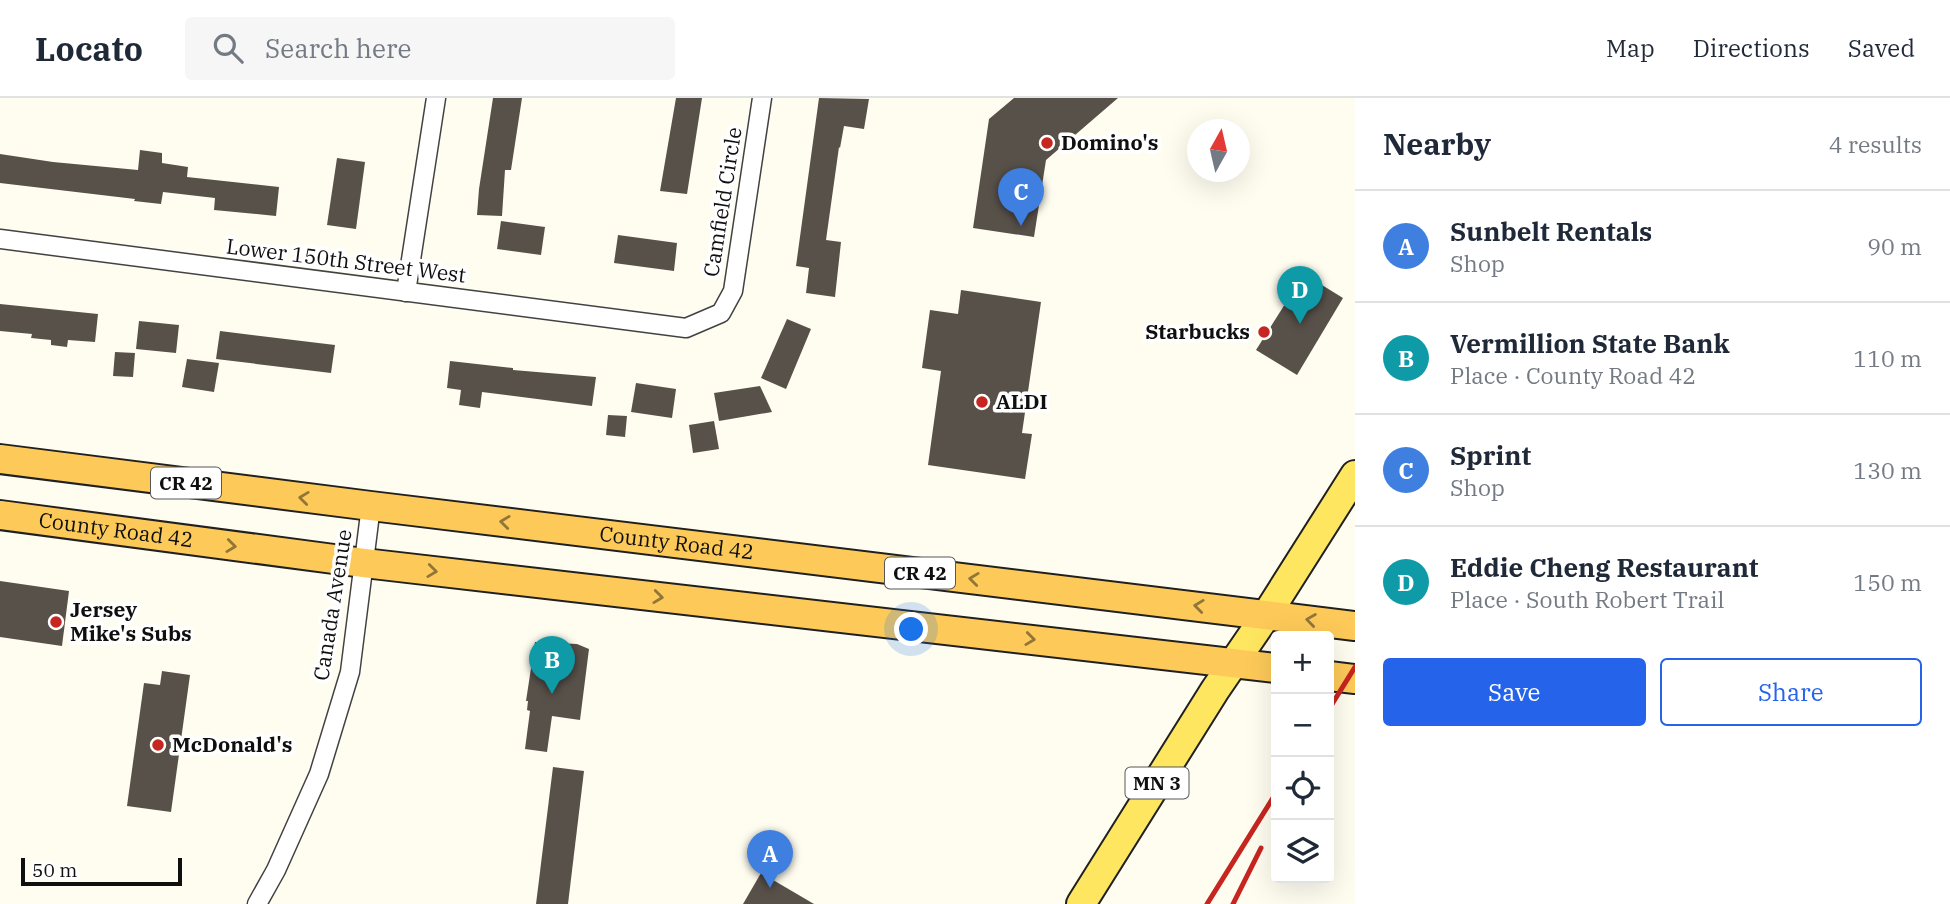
<!DOCTYPE html>
<meta charset="utf-8">
<style>
body{margin:0;font-family:"IBM Plex Serif",serif;background:#f6f6f7;color:#1f2937}
.controls{position:absolute;right:21px;bottom:21px;display:grid;overflow:hidden;border-radius:7px;box-shadow:0 7px 28px #0002}
.controls button{width:63px;height:63px;display:grid;place-items:center;padding:0;border:0;border-bottom:2px solid #e0e1e3;background:#fff;color:#1f2937;font:35px sans-serif}
.compass{position:absolute;left:1187px;top:21px;width:63px;height:63px;border-radius:50%;background:#fff;box-shadow:0 7px 28px #0002;rotate:8deg}
.scale{position:absolute;left:21px;bottom:18px;width:161px;box-sizing:border-box;padding-left:7px;border:4px solid #0f0f0f;border-top:0;font-size:19px;line-height:24px;white-space:nowrap;color:#0f0f0f;-webkit-text-stroke:5px #fff;paint-order:stroke}
.you{position:absolute;left:912px;top:532px;width:24px;height:24px;margin:-18px;border:5px solid #fff;border-radius:50%;background:#1a73e8;box-shadow:0 0 0 10px #1a73e833}
.badge{display:grid;place-items:center;width:46px;height:46px;border-radius:50%;background:#2563eb;color:#fff;font-size:23px;font-weight:700}
.pin{position:absolute;translate:-50% -58px;filter:drop-shadow(0 2px 4px #0008)}
.pin::after{content:'';position:absolute;top:37px;width:24px;height:21px;background:inherit;clip-path:polygon(0 0,100% 0,50% 100%)}
.list{margin:0;padding:0;list-style:none}
h2{display:flex;justify-content:space-between;align-items:center;height:91px;margin:0;padding:0 28px;font-size:30px}
h2 small{font-size:23px;font-weight:400;color:#747a83}
.list li{display:grid;grid-template-columns:46px 1fr auto;gap:21px;align-items:center;box-sizing:border-box;height:112px;padding:0 28px;border-top:2px solid #e0e1e3}
.list b{display:block;font-size:26px;white-space:nowrap}
.list p{margin:0;font-size:23px;white-space:nowrap;color:#747a83}
.list em{font-size:23px;font-style:normal;color:#747a83}
.actions{display:flex;gap:14px;padding:21px 28px}
.actions a{flex:1;padding:16px 0;border:2px solid #2563eb;border-radius:7px;text-align:center;font-size:24px;color:#2563eb}
.actions .main{background:#2563eb;color:#fff}
.icon{flex:none;width:38px;height:38px;fill:none;stroke:currentColor;stroke-width:2;stroke-linecap:round;stroke-linejoin:round}
.map{position:relative;flex:none;width:1355px;height:806px;overflow:hidden}
header{display:flex;align-items:center;gap:42px;box-sizing:border-box;height:98px;padding:0 35px;background:#fff;border-bottom:2px solid #e0e1e3}
header strong{font-size:33px}
nav{display:flex;gap:38px;margin-inline-start:auto;font-size:24px}
.search{width:490px;height:63px;background:#f6f6f7;display:flex;align-items:center;gap:18px;box-sizing:border-box;padding:0 24px;border-radius:7px;color:#747a83;font-size:26px}
main{display:flex}
aside{flex:1;background:#fff}
.map>svg:first-child{display:block}
.building{fill:#58514a}
.lines{fill:none;stroke-linecap:round;stroke-linejoin:round}
.minor-casing{stroke:#424242;stroke-width:21}
.primary-casing{stroke:#202020;stroke-width:32}
.trunk-casing{stroke:#202020;stroke-width:32}
.minor{stroke:#fff;stroke-width:18}
.primary{stroke:#ffe660;stroke-width:28}
.trunk{stroke:#fdca59;stroke-width:28}
.rail{stroke:#c7251f;stroke-width:5}
.oneway{stroke:#927638}
.poi-dot{fill:#c7251f;stroke:#fff;stroke-width:2.5}
.labels{text-anchor:middle;stroke-width:7;stroke-linejoin:round;paint-order:stroke}
.shield{fill:#fff;stroke:#575757;stroke-width:2}
.shield-label{font-size:19px;font-weight:bold;fill:#0f0f0f}
.poi-label{font-size:21px;font-weight:bold;fill:#0f0f0f;stroke:#fff;text-anchor:start}
.street-label{font-size:21px;fill:#0f0f0f;stroke:#fff}
</style>
<header>
<strong>Locato</strong>
<div class="search"><svg class="icon" aria-label="search" viewBox="0 0 24 24"><circle cx="10" cy="10" r="6"/><path d="M15 15l6 6"/></svg>Search here</div>
<nav><a>Map</a><a>Directions</a><a>Saved</a></nav>
</header>
<main>
<div class="map">
<svg width="1355" height="806" viewBox="0 0 1355 806">
<rect width="100%" height="100%" fill="#fffdf0"/>
<g class="building">
<path d="M493,0h29l-11,72h-6l-3,46 -25,-1 2,-26z"/>
<path d="M676,0h26l-15,96 -27,-3z"/>
<path d="M819,0l50,1 -5,30 -20,-3 -4,22 -1,-1 -13,93 15,2 -6,55 -29,-4 3,-25 -13,-2z"/>
<path d="M1014,0h104l-72,62 -12,77 -61,-9 16,-109z"/>
<path d="M140,52l22,3v10l26,4 -1,10 92,10 -3,29 -62,-6 1,-12 -52,-6 -2,12 -27,-3 1,-2 -135,-16v-29l53,8 85,8z"/>
<path d="M337,60l28,4 -9,67 -29,-4z"/>
<path d="M501,123l44,6 -4,28 -44,-6z"/>
<path d="M618,137l59,8 -3,28 -60,-8z"/>
<path d="M1304,176l39,24 -46,77 -41,-25z"/>
<path d="M961,192l80,12 -19,131 10,1 -7,45 -97,-14 13,-94 -19,-3 8,-58 28,4z"/>
<path d="M0,206l98,10 -3,28 -27,-2 -1,7 -16,-2v-5l-20,-2 1,-4 -32,-3z"/>
<path d="M787,221l24,10 -25,60 -25,-11z"/>
<path d="M139,223l40,4 -3,28 -40,-4z"/>
<path d="M220,233l115,14 -4,28 -115,-14z"/>
<path d="M115,254l20,1 -2,24 -20,-1z"/>
<path d="M187,261l32,4 -5,29 -32,-5z"/>
<path d="M450,263l63,7v2l83,7 -4,29 -110,-14 -2,16 -21,-3 2,-15 -14,-2z"/>
<path d="M636,285l40,6 -4,29 -41,-6z"/>
<path d="M760,288l12,26 -53,9 -5,-28z"/>
<path d="M608,317l19,1 -2,21 -19,-2z"/>
<path d="M714,323l5,28 -26,4 -4,-28z"/>
<path d="M0,483l69,10 -7,55 -62,-9z"/>
<path d="M535,544l42,2 12,5 -9,71 -28,-4 -5,36 -22,-3 5,-38 -3,-1 1,-9h-2z"/>
<path d="M162,573l28,4 -19,137 -44,-6 17,-123 16,2z"/>
<path d="M553,669l31,4 -16,133h-32z"/>
<path d="M761,775l53,31h-71z"/>
</g>
<g class="lines">
<g class="minor-casing">
<g id="minor">
<path d="M0,141l686,89 35,-15 12,-22 29,-193"/>
<path d="M406,194l30,-194"/>
<path d="M257,806l19,-34 43,-96 31,-102 21,-166"/>
</g>
</g>
<g class="primary-casing">
<path id="primary" d="M1081,806l134,-214 52,-76 88,-139"/>
</g>
<g class="trunk-casing">
<g id="trunk">
<path id="s1" d="M0,361l371,47 984,120"/>
<path id="s2" d="M0,417l364,48 912,105"/>
<path d="M1329,578l26,3"/>
</g>
</g>
<use href="#minor" class="minor"/>
<use href="#primary" class="primary"/>
<use href="#trunk" class="trunk"/>
<g class="rail">
<path d="M1329,611l26,-42"/>
<path d="M1207,806l69,-111"/>
<path d="M1233,806l28,-56"/>
</g>
</g>
<defs><path id="oneway-chevron" d="M-2-3.5L2.5 0L-2 3.5" fill="none" stroke-width="1.6" stroke-linecap="round" stroke-linejoin="round" transform="scale(1.75)"/></defs>
<g class="oneway">
<use href="#oneway-chevron" transform="translate(304 400) rotate(-173)"/>
<use href="#oneway-chevron" transform="translate(505 424) rotate(-173)"/>
<use href="#oneway-chevron" transform="translate(231 448) rotate(7)"/>
<use href="#oneway-chevron" transform="translate(432 473) rotate(7)"/>
<use href="#oneway-chevron" transform="translate(974 481) rotate(-173)"/>
<use href="#oneway-chevron" transform="translate(658 499) rotate(7)"/>
<use href="#oneway-chevron" transform="translate(1199 508) rotate(-173)"/>
<use href="#oneway-chevron" transform="translate(1311 522) rotate(-172)"/>
<use href="#oneway-chevron" transform="translate(1030 541) rotate(7)"/>
</g>
<g class="poi-dot">
<circle cx="1047" cy="45" r="7"/>
<circle cx="1264" cy="234" r="7"/>
<circle cx="982" cy="304" r="7"/>
<circle cx="56" cy="524" r="7"/>
<circle cx="158" cy="647" r="7"/>
</g>
<g class="labels">
<g class="shield">
<rect x="151" y="369.5" width="70" height="31" rx="5"/>
<rect x="885" y="459.5" width="70" height="31" rx="5"/>
<rect x="1125.5" y="669.5" width="63" height="31" rx="5"/>
</g>
<g class="shield-label">
<text x="186" y="392">CR 42</text>
<text x="920" y="482">CR 42</text>
<text x="1157" y="692">MN 3</text>
</g>
<g class="poi-label">
<text x="1061" y="52">Domino's</text>
<text x="1250" y="241" text-anchor="end">Starbucks</text>
<text x="996" y="311">ALDI</text>
<text x="70" y="519">Jersey<tspan x="70" dy="24">Mike's Subs</tspan></text>
<text x="172" y="654">McDonald's</text>
</g>
<g class="street-label">
<text transform="translate(723 104) rotate(-81)" y="7">Camfield Circle</text>
<text transform="translate(346 163) rotate(7)" y="7">Lower 150th Street West</text>
<text dy="7" stroke="none"><textPath href="#s2" startOffset="117">County Road 42</textPath></text>
<text dy="7" stroke="none"><textPath href="#s1" startOffset="682">County Road 42</textPath></text>
<text transform="translate(333 507) rotate(-81)" y="7">Canada Avenue</text>
</g>
</g>
</svg>
<div class="controls">
<button>+</button>
<button>−</button>
<button><svg class="icon" aria-label="locate" viewBox="0 0 24 24"><circle cx="12" cy="12" r="6"/><path d="M12 2v4M12 18v4M2 12h4M18 12h4"/></svg></button>
<button><svg class="icon" aria-label="layers" viewBox="0 0 24 24"><path d="M12 4l9 5-9 5-9-5zM3 14l9 5 9-5"/></svg></button>
</div>
<svg class="compass" viewBox="-18 -18 36 36"><path d="M0-13l5 13h-10z" fill="#e53935"/><path d="M0 13l5-13h-10z" fill="#747a83"/></svg>
<div class="scale">50 m</div>
<div class="you"></div>
<div class="pin badge" style="left:770px;top:790px;background:#3f7fe0">A</div>
<div class="pin badge" style="left:552px;top:596px;background:#0f9aa8">B</div>
<div class="pin badge" style="left:1021px;top:128px;background:#3f7fe0">C</div>
<div class="pin badge" style="left:1300px;top:226px;background:#0f9aa8">D</div>
</div>
<aside>
<h2>Nearby<small>4 results</small></h2>
<ul class="list">
<li><span class="badge" style="background:#3f7fe0">A</span><div><b>Sunbelt Rentals</b><p>Shop</p></div><em>90 m</em></li>
<li><span class="badge" style="background:#0f9aa8">B</span><div><b>Vermillion State Bank</b><p>Place · County Road 42</p></div><em>110 m</em></li>
<li><span class="badge" style="background:#3f7fe0">C</span><div><b>Sprint</b><p>Shop</p></div><em>130 m</em></li>
<li><span class="badge" style="background:#0f9aa8">D</span><div><b>Eddie Cheng Restaurant</b><p>Place · South Robert Trail</p></div><em>150 m</em></li>
</ul>
<div class="actions"><a class="main">Save</a><a>Share</a></div>
</aside>
</main>
